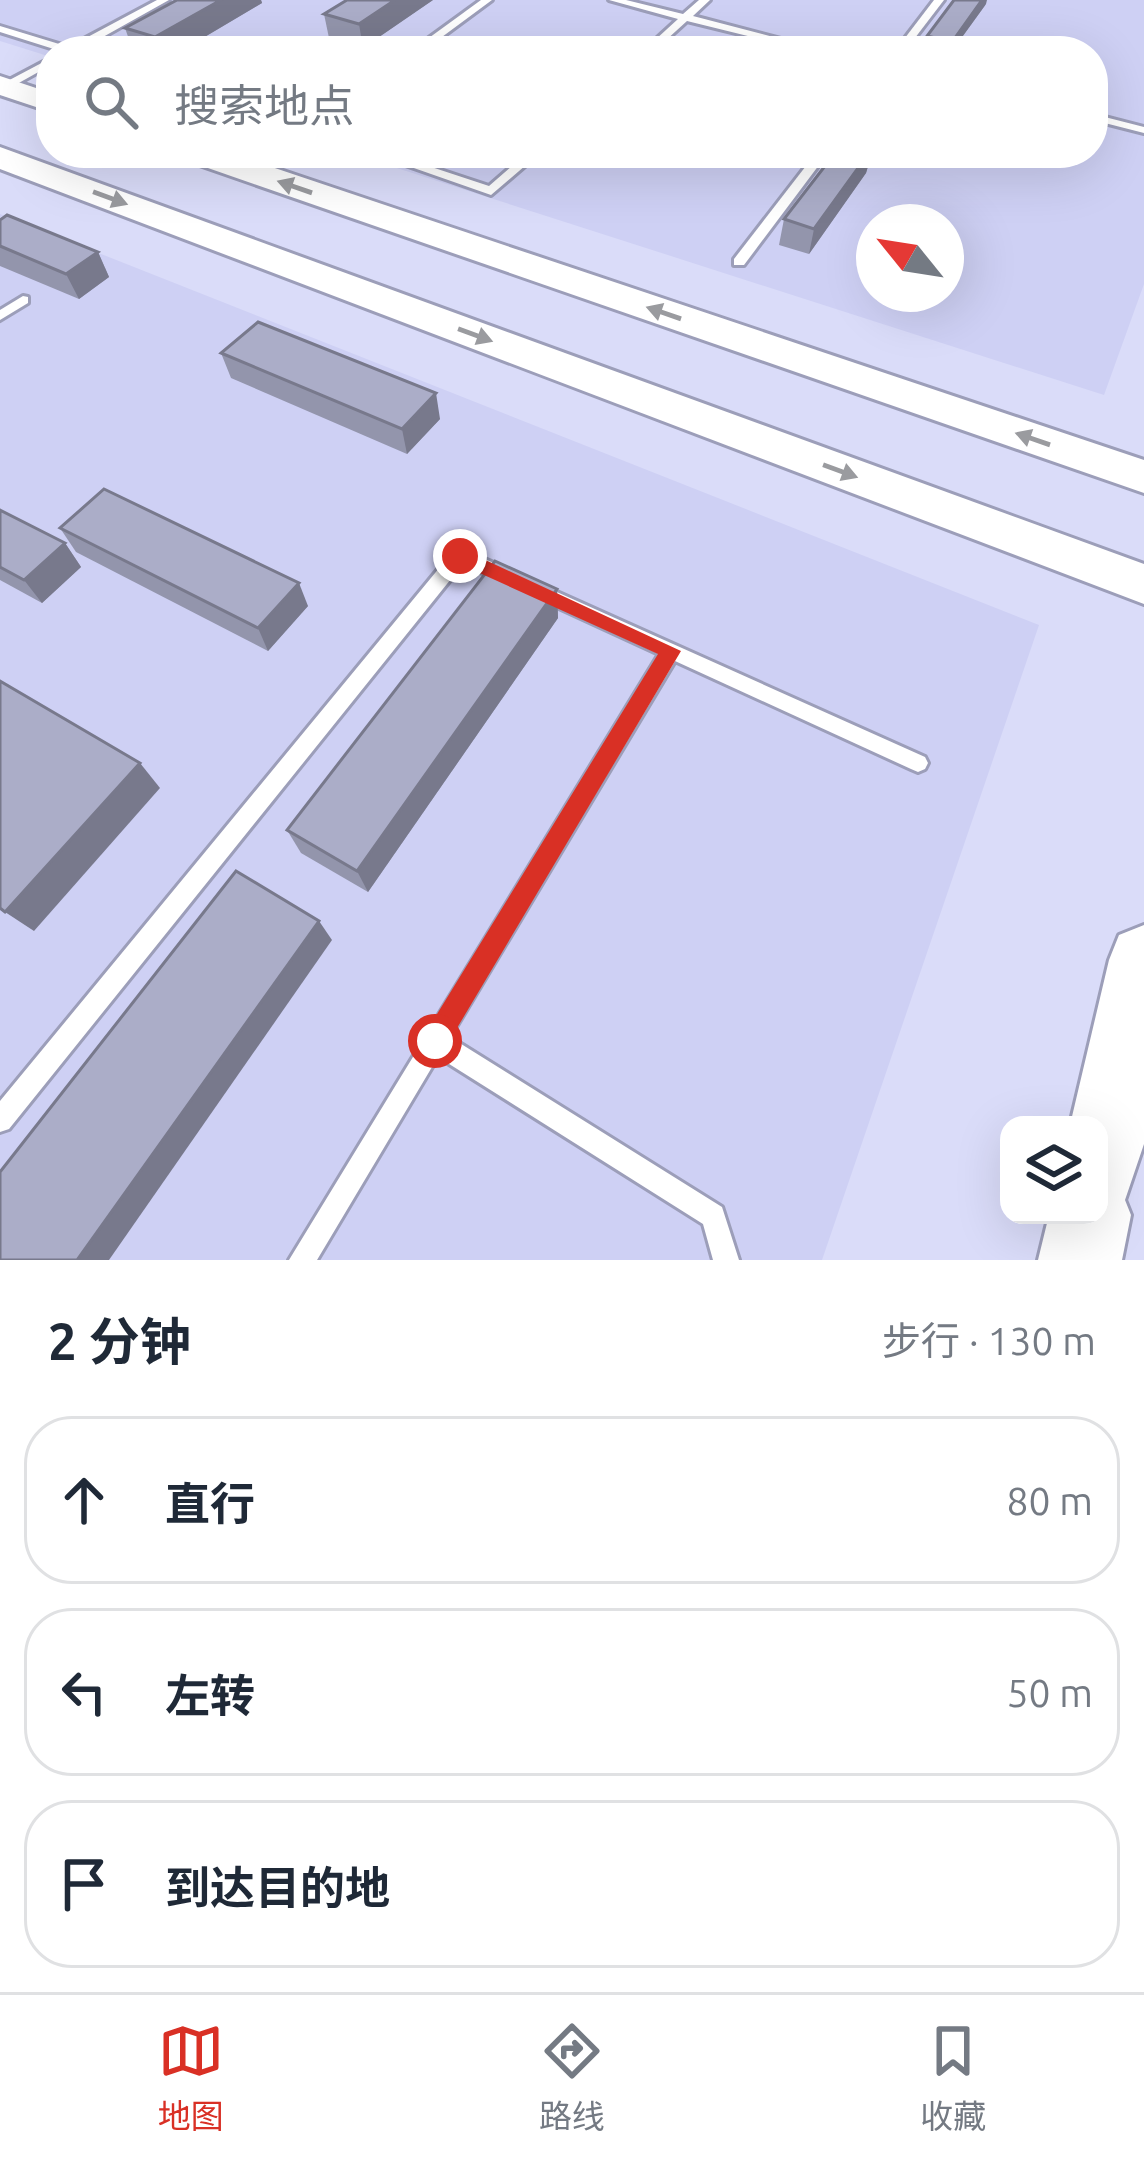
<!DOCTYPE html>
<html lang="zh">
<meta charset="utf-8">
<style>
body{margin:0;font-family:Ubuntu,"Noto Sans SC",sans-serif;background:#f2f2f3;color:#1f2937}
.controls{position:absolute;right:36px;bottom:36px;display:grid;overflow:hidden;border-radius:24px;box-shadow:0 12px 48px #0002}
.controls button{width:108px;height:108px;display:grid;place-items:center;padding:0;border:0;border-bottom:3px solid #e0e1e3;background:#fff;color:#1f2937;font:60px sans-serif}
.compass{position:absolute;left:856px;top:204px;width:108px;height:108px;border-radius:50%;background:#fff;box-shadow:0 12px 48px #0002;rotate:300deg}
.stop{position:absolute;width:36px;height:36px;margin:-27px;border:9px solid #d93025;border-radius:50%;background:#fff}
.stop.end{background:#d93025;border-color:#fff;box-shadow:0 3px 12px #0008}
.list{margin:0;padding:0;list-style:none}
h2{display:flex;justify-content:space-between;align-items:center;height:156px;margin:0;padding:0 48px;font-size:51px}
h2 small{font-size:39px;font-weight:400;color:#747a83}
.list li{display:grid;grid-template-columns:78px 1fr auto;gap:36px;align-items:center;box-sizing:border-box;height:168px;margin:0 24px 24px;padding:0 24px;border:3px solid #e0e1e3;border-radius:48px}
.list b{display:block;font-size:45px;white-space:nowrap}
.list em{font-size:39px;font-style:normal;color:#747a83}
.icon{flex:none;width:66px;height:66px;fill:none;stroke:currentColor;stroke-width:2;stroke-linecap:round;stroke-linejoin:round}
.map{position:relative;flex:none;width:1144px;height:1260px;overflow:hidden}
.search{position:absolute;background:#fff;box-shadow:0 12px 48px #0002;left:36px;right:36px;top:36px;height:132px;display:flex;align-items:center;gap:30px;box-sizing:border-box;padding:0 42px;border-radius:48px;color:#747a83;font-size:45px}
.sheet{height:732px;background:#fff}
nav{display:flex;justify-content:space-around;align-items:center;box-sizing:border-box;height:168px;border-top:3px solid #e0e1e3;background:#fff;font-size:33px;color:#747a83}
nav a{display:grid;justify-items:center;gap:6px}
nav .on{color:#d93025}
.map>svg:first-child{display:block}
.built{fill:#ced0f4;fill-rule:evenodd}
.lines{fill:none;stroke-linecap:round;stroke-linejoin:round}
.lane-casing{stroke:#9c9eb9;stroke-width:6}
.secondary-casing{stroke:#9c9eb9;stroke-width:6}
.primary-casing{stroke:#9c9eb9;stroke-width:6}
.lane{fill:#fff;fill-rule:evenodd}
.secondary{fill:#fff;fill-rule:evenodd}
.primary{fill:#fff;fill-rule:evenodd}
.wall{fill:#9395ac}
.shaded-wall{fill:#78798c}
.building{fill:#abadc8;stroke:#78798c;stroke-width:3}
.oneway{fill:#9a9b9f}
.route{fill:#d93025}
</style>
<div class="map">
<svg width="1144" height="1260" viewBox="0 0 1144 1260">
<rect width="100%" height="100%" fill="#dadcf9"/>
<g class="built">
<path d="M0,0h1144v284l-40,111 -754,-242h743v-102h-1042v6l-51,-16zM874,222h72v72h-72z"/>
<path d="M0,214l1039,411 -217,635h-822z"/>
</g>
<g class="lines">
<g class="lane-casing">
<g id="lane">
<path d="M157,0h12l-91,51h-18l-60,-19v-6l69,21z"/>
<path d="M481,0h11l-69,51h-12z"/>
<path d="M609,0h17l57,14 16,-14h11l-17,16 134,35h-18l-122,-30 -33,30h-11l35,-32z"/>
<path d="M934,0h10l-39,51h-10z"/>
<path d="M51,58v7l-43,24h-8v-4z"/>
<path d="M1093,114l51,13v6l-51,-13z"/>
<path d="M371,153h18l100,33 38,-33h13l-49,42z"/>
<path d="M816,153h12l-84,112h-10v-6z"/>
<path d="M23,296l5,1v6l-28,17v-10z"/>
<path d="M460,548l54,24 3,5 -3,5h-12l-39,-18 -454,565 -9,3v-31l454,-551z"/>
<path d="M539,584l386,173 3,6 -3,6 -7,3 -7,-3 -236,-108 -225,376 272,170 17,53h-26l-10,-36 -265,-167 -121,203h-28l370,-606 -126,-58 -3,-5 3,-5z"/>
</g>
</g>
<g class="secondary-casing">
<g id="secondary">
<path d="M0,76l51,17v19l-51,-17z"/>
<path d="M0,147l1144,417v40l-1144,-435z"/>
<path d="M180,153h50l914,307v33l-959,-333z"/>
</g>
</g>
<g class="primary-casing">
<path id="primary" d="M1144,925v219l-19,56 6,15 -9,45h-84l11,-45h50v-90h-29l39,-165 10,-25z"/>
</g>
<use href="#lane" class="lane"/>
<use href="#secondary" class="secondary"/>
<use href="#primary" class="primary"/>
</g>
<g class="wall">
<path d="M177,0h84l1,3 -81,48h-48l-8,-23z"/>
<path d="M433,0l-70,48 -34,-10 -5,-24z"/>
<path d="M986,4l-34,47h-29l4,-15z"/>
<path d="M835,153h45l-8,11 -3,-1 -3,10 -57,81 -30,-9 5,-26z"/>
<path d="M0,220l98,32 11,25 -30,22 -79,-33z"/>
<path d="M221,353l219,66 -33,35 -176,-76z"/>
<path d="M0,510l65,33 16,24 -39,36 -42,-23z"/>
<path d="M60,528l248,78 -40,45 -192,-99z"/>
<path d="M557,589l1,29 -190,274 -67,-39 -14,-23z"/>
</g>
<g class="shaded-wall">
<path d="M221,0h40l1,3 -81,48h-22l-4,-14z"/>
<path d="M395,0h38l-70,48 -4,-24z"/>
<path d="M982,0h5l-1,4 -34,47h-3l3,-9z"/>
<path d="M869,153h3l-6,20 -57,81 5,-25z"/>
<path d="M98,252l11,25 -30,22 -13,-25z"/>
<path d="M436,393l4,26 -33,35 -5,-25z"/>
<path d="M65,543l16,24 -39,36 -18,-23z"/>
<path d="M299,583l9,23 -40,45 -10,-23z"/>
<path d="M557,589l1,29 -190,274 -11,-21z"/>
<path d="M140,763l20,25 -126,143 -29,-19z"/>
<path d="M319,921l13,19 -223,320h-32z"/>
</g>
<g class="building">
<path d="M177,0h44l-66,37 -30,-9z"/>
<path d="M347,0h48l-36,24 -35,-10z"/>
<path d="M954,0h28l-30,42 -25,-6z"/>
<path d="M835,153h34l-55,76 -30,-10z"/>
<path d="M7,215l91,37 -32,22 -66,-28v-26z"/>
<path d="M258,322l178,71 -34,36 -181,-76z"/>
<path d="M104,489l195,94 -41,45 -198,-100z"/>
<path d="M0,510l65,33 -41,37 -24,-13z"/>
<path d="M495,561l62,28 -200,282 -70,-41z"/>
<path d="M0,681l140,82 -135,149 -5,-4z"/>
<path d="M236,871l83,50 -242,339h-77v-88z"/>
</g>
<defs><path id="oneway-solid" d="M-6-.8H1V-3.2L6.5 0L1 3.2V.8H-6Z" transform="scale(3)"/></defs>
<g class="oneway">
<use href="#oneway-solid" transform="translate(295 187) rotate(-161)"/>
<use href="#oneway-solid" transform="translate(110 198) rotate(20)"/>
<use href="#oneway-solid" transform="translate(664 313) rotate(-161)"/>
<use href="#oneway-solid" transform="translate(475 335) rotate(20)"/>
<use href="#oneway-solid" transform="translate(1033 439) rotate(-161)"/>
<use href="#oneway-solid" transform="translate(840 471) rotate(20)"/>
</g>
<path class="route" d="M453,551h13l215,100 -237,399 -9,4 -9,-4v-18l232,-378 -205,-93z"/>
</svg>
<div class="controls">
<button><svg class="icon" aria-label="layers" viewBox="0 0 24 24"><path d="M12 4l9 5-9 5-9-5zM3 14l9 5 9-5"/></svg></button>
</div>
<svg class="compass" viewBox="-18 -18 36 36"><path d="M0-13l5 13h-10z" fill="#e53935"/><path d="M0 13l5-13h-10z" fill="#747a83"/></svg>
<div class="stop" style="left:435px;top:1041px"></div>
<div class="stop end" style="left:460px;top:556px"></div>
<div class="search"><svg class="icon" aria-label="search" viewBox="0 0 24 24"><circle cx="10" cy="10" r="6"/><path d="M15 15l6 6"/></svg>搜索地点</div>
</div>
<section class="sheet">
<h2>2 分钟<small>步行 · 130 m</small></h2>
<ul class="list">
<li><svg class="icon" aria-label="ahead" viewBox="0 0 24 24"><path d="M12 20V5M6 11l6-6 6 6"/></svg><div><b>直行</b></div><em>80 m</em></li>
<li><svg class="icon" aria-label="left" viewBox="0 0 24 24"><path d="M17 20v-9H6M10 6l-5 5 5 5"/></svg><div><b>左转</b></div><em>50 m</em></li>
<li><svg class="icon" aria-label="arrive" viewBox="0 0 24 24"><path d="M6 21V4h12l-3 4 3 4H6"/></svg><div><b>到达目的地</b></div></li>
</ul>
</section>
<nav>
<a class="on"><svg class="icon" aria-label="map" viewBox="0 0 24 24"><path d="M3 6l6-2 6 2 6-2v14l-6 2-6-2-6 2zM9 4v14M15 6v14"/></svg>地图</a>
<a><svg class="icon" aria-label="directions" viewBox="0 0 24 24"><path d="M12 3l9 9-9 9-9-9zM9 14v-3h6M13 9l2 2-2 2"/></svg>路线</a>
<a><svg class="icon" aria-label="saved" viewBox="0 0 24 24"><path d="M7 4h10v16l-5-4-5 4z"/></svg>收藏</a>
</nav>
